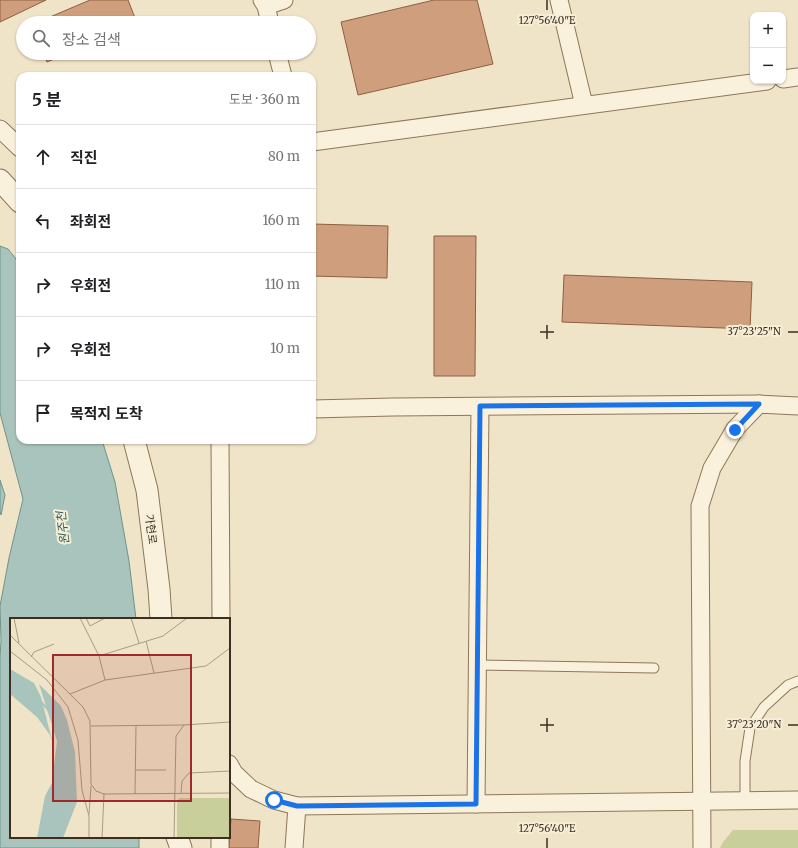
<!DOCTYPE html>
<html lang="ko">
<meta charset="utf-8">
<style>
body{margin:0;font-family:Merriweather,"Noto Sans KR",serif;background:#f6f6f6;color:#202124}
.controls{position:absolute;right:12px;top:12px;display:grid;overflow:hidden;border-radius:8px;box-shadow:0 1px 3px #0004}
.controls button{width:36px;height:36px;display:grid;place-items:center;padding:0;border:0;border-bottom:1px solid #e0e0e0;background:#fff;color:#202124;font:20px sans-serif}
.stop{position:absolute;width:12px;height:12px;margin:-9px;border:3px solid #1a73e8;border-radius:50%;background:#fff}
.stop.end{background:#1a73e8;border-color:#fff;box-shadow:0 1px 4px #0008}
.list{margin:0;padding:0;list-style:none}
h2{display:flex;justify-content:space-between;align-items:center;height:52px;margin:0;padding:0 16px;font-size:17px}
h2 small{font-size:13px;font-weight:400;color:#757577}
.list li{display:grid;grid-template-columns:26px 1fr auto;gap:12px;align-items:center;box-sizing:border-box;height:64px;padding:0 16px;border-top:1px solid #e0e0e0}
.list b{display:block;font-size:15px;white-space:nowrap}
.list em{font-size:13px;font-style:normal;color:#757577}
.icon{flex:none;width:22px;height:22px;fill:none;stroke:currentColor;stroke-width:2;stroke-linecap:round;stroke-linejoin:round}
.map{position:relative;flex:none;width:798px;height:848px;overflow:hidden}
.search{position:absolute;background:#fff;box-shadow:0 1px 3px #0004;left:16px;top:16px;width:300px;height:44px;display:flex;align-items:center;gap:10px;box-sizing:border-box;padding:0 14px;border-radius:22px;color:#757577;font-size:15px}
.panel{position:absolute;background:#fff;box-shadow:0 1px 3px #0004;left:16px;top:72px;width:300px;height:372px;border-radius:12px}
.map>svg:first-child{display:block}
.green{fill:#c9cf9b}
.water{fill:#a9c4bc;stroke:#6f938a}
.building{fill:#cf9f7d;stroke:#8d5f41}
.lines{fill:none;stroke-linecap:round;stroke-linejoin:round}
.service-casing{stroke:#8d765c;stroke-width:11}
.minor-casing{stroke:#8d765c;stroke-width:19}
.tertiary-casing{stroke:#8d765c;stroke-width:23}
.service{stroke:#faf1dc;stroke-width:9}
.minor{stroke:#faf1dc;stroke-width:17}
.tertiary{stroke:#faf1dc;stroke-width:21}
.route{stroke:#1a73e8;stroke-width:5}
.ticks{fill:none;stroke:#3d2e20;stroke-width:1.5}
.labels{text-anchor:middle;stroke-width:4;stroke-linejoin:round;paint-order:stroke}
.street-label{font-size:11px;fill:#3d2e20;stroke:#f7eed8}
.water-label{font-size:12px;font-style:italic;fill:#2f5d5a;stroke:#f7eed8}
.inset-river{fill:none;stroke:#a9c4bc;stroke-width:2}
.inset-road{fill:none;stroke:#a89b85;stroke-width:1}
.view{fill:#9e2a2b;fill-opacity:0.15;stroke:#9e2a2b;stroke-width:2}
.inset-edge{fill:none;stroke:#3d2e20;stroke-width:2}
.ticks-label{font-size:10px;text-anchor:middle;fill:#3d2e20;stroke:#f7eed8;stroke-width:4;stroke-linejoin:round;paint-order:stroke}
</style>
<div class="map">
<svg width="798" height="848" viewBox="0 0 798 848">
<rect width="100%" height="100%" fill="#f0e4c8"/>
<path class="green" d="M733,830h65v18h-78l3,-6z"/>
<g class="water">
<path d="M0,246l8,3 12,15v176h82l13,42 14,79 7,58h-125v218h128v11h-139v-191l1,-16 -1,-35 9,-48 14,-59 -23,-86z"/>
<path d="M0,480l5,15 -4,20 -1,-3z"/>
</g>
<g class="building">
<path d="M0,0h46l-46,22z"/>
<path d="M90,0h38l9,23h-101z"/>
<path d="M434,0h43l16,64 -135,31 -17,-73z"/>
<path d="M43,53h25l-21,9z"/>
<path d="M312,224l76,2 -1,52 -75,-2z"/>
<path d="M434,236h42l-1,140h-41z"/>
<path d="M564,275l188,7 -2,47 -188,-7z"/>
<path d="M231,819l29,2 -2,27h-29z"/>
</g>
<g class="lines">
<g class="service-casing">
<g id="service">
<path d="M477,665l177,3"/>
<path d="M745,801v-40l5,-33 14,-21 24,-22 10,-4"/>
</g>
</g>
<g class="minor-casing">
<g id="minor">
<path d="M262,0l4,6 4,17"/>
<path d="M559,0l25,105"/>
<path d="M266,6l18,-6"/>
<path d="M277,53l6,23"/>
<path d="M783,79l15,-2"/>
<path d="M0,129l20,19"/>
<path d="M312,142l455,-61"/>
<path d="M312,409l81,-2 366,-3"/>
<path d="M220,440l1,179"/>
<path d="M229,764l5,9 17,16 23,11 23,6 501,-6"/>
<path d="M476,804l4,-397"/>
<path d="M220,848v-11"/>
<path d="M294,848l3,-42"/>
<path d="M702,848l-2,-342 12,-38 23,-39 24,-25 39,2"/>
</g>
</g>
<g class="tertiary-casing">
<g id="tertiary">
<path d="M0,180l20,22"/>
<path d="M134,440l13,50 12,99 2,30"/>
<path d="M177,837l4,11"/>
</g>
</g>
<use href="#service" class="service"/>
<use href="#minor" class="minor"/>
<use href="#tertiary" class="tertiary"/>
</g>
<g class="lines">
<path class="route" d="M274,800l23,6 179,-2 4,-398 279,-2 -24,26"/>
</g>
<path class="ticks" d="M547,0v10M547,325v14M540,332h14M788,332h10M547,718v14M540,725h14M788,725h10M547,838v10"/>
<g class="labels">
<g class="street-label">
<text transform="translate(151 529) rotate(83)" y="4">가현로</text>
</g>
<g class="water-label">
<text transform="translate(63 528) rotate(-97)" y="4">원주천</text>
</g>
</g>
<g transform="translate(10 618)">
<rect width="220" height="220" fill="#f0e4c8"/>
<path d="M169,180h51v40h-53v-35z" fill="#c9cf9b"/>
<path d="M0,51l24,14 7,14 12,47 -3,-9 -13,-18 -27,-23zM29,66l22,22 6,14 8,32 2,50 -14,36h-26l8,-42 7,-13 5,-42z" fill="#a9c4bc"/>
<path class="inset-river" d="M29,81l14,17"/>
<path class="inset-road" d="M4,0l5,25M70,0l19,38 6,24M76,0l4,8 15,-8M121,0l8,25M0,17l73,72 7,14 1,63 5,7 8,3 126,-1M136,23l8,32M0,33l37,29 21,27 10,33 4,50 7,26v22M89,38l64,-20 24,-18M21,39l3,-5 20,-8M60,76l35,-14 101,-14 24,-18M81,108l93,-1M0,130v39M125,152h31M171,175l1,-12 7,-8 41,-2M125,176l1,-69M79,196l2,-28M92,220l2,-44M164,220l2,-102 8,-11 46,-3"/>
<path class="view" d="M43,37h138v146h-138z"/>
<rect width="220" height="220" class="inset-edge"/>
</g>
<g class="ticks-label">
<text x="547" y="24">127°56'40"E</text>
<text x="754" y="335">37°23'25"N</text>
<text x="754" y="728">37°23'20"N</text>
<text x="547" y="832">127°56'40"E</text>
</g>
</svg>
<div class="controls">
<button>+</button>
<button>−</button>
</div>
<div class="stop" style="left:274px;top:800px"></div>
<div class="stop end" style="left:735px;top:430px"></div>
<div class="search"><svg class="icon" aria-label="search" viewBox="0 0 24 24"><circle cx="10" cy="10" r="6"/><path d="M15 15l6 6"/></svg>장소 검색</div>
<section class="panel">
<h2>5 분<small>도보 · 360 m</small></h2>
<ul class="list">
<li><svg class="icon" aria-label="ahead" viewBox="0 0 24 24"><path d="M12 20V5M6 11l6-6 6 6"/></svg><div><b>직진</b></div><em>80 m</em></li>
<li><svg class="icon" aria-label="left" viewBox="0 0 24 24"><path d="M17 20v-9H6M10 6l-5 5 5 5"/></svg><div><b>좌회전</b></div><em>160 m</em></li>
<li><svg class="icon" aria-label="right" viewBox="0 0 24 24"><path d="M7 20v-9h11M14 6l5 5-5 5"/></svg><div><b>우회전</b></div><em>110 m</em></li>
<li><svg class="icon" aria-label="right" viewBox="0 0 24 24"><path d="M7 20v-9h11M14 6l5 5-5 5"/></svg><div><b>우회전</b></div><em>10 m</em></li>
<li><svg class="icon" aria-label="arrive" viewBox="0 0 24 24"><path d="M6 21V4h12l-3 4 3 4H6"/></svg><div><b>목적지 도착</b></div></li>
</ul>
</section>
</div>
